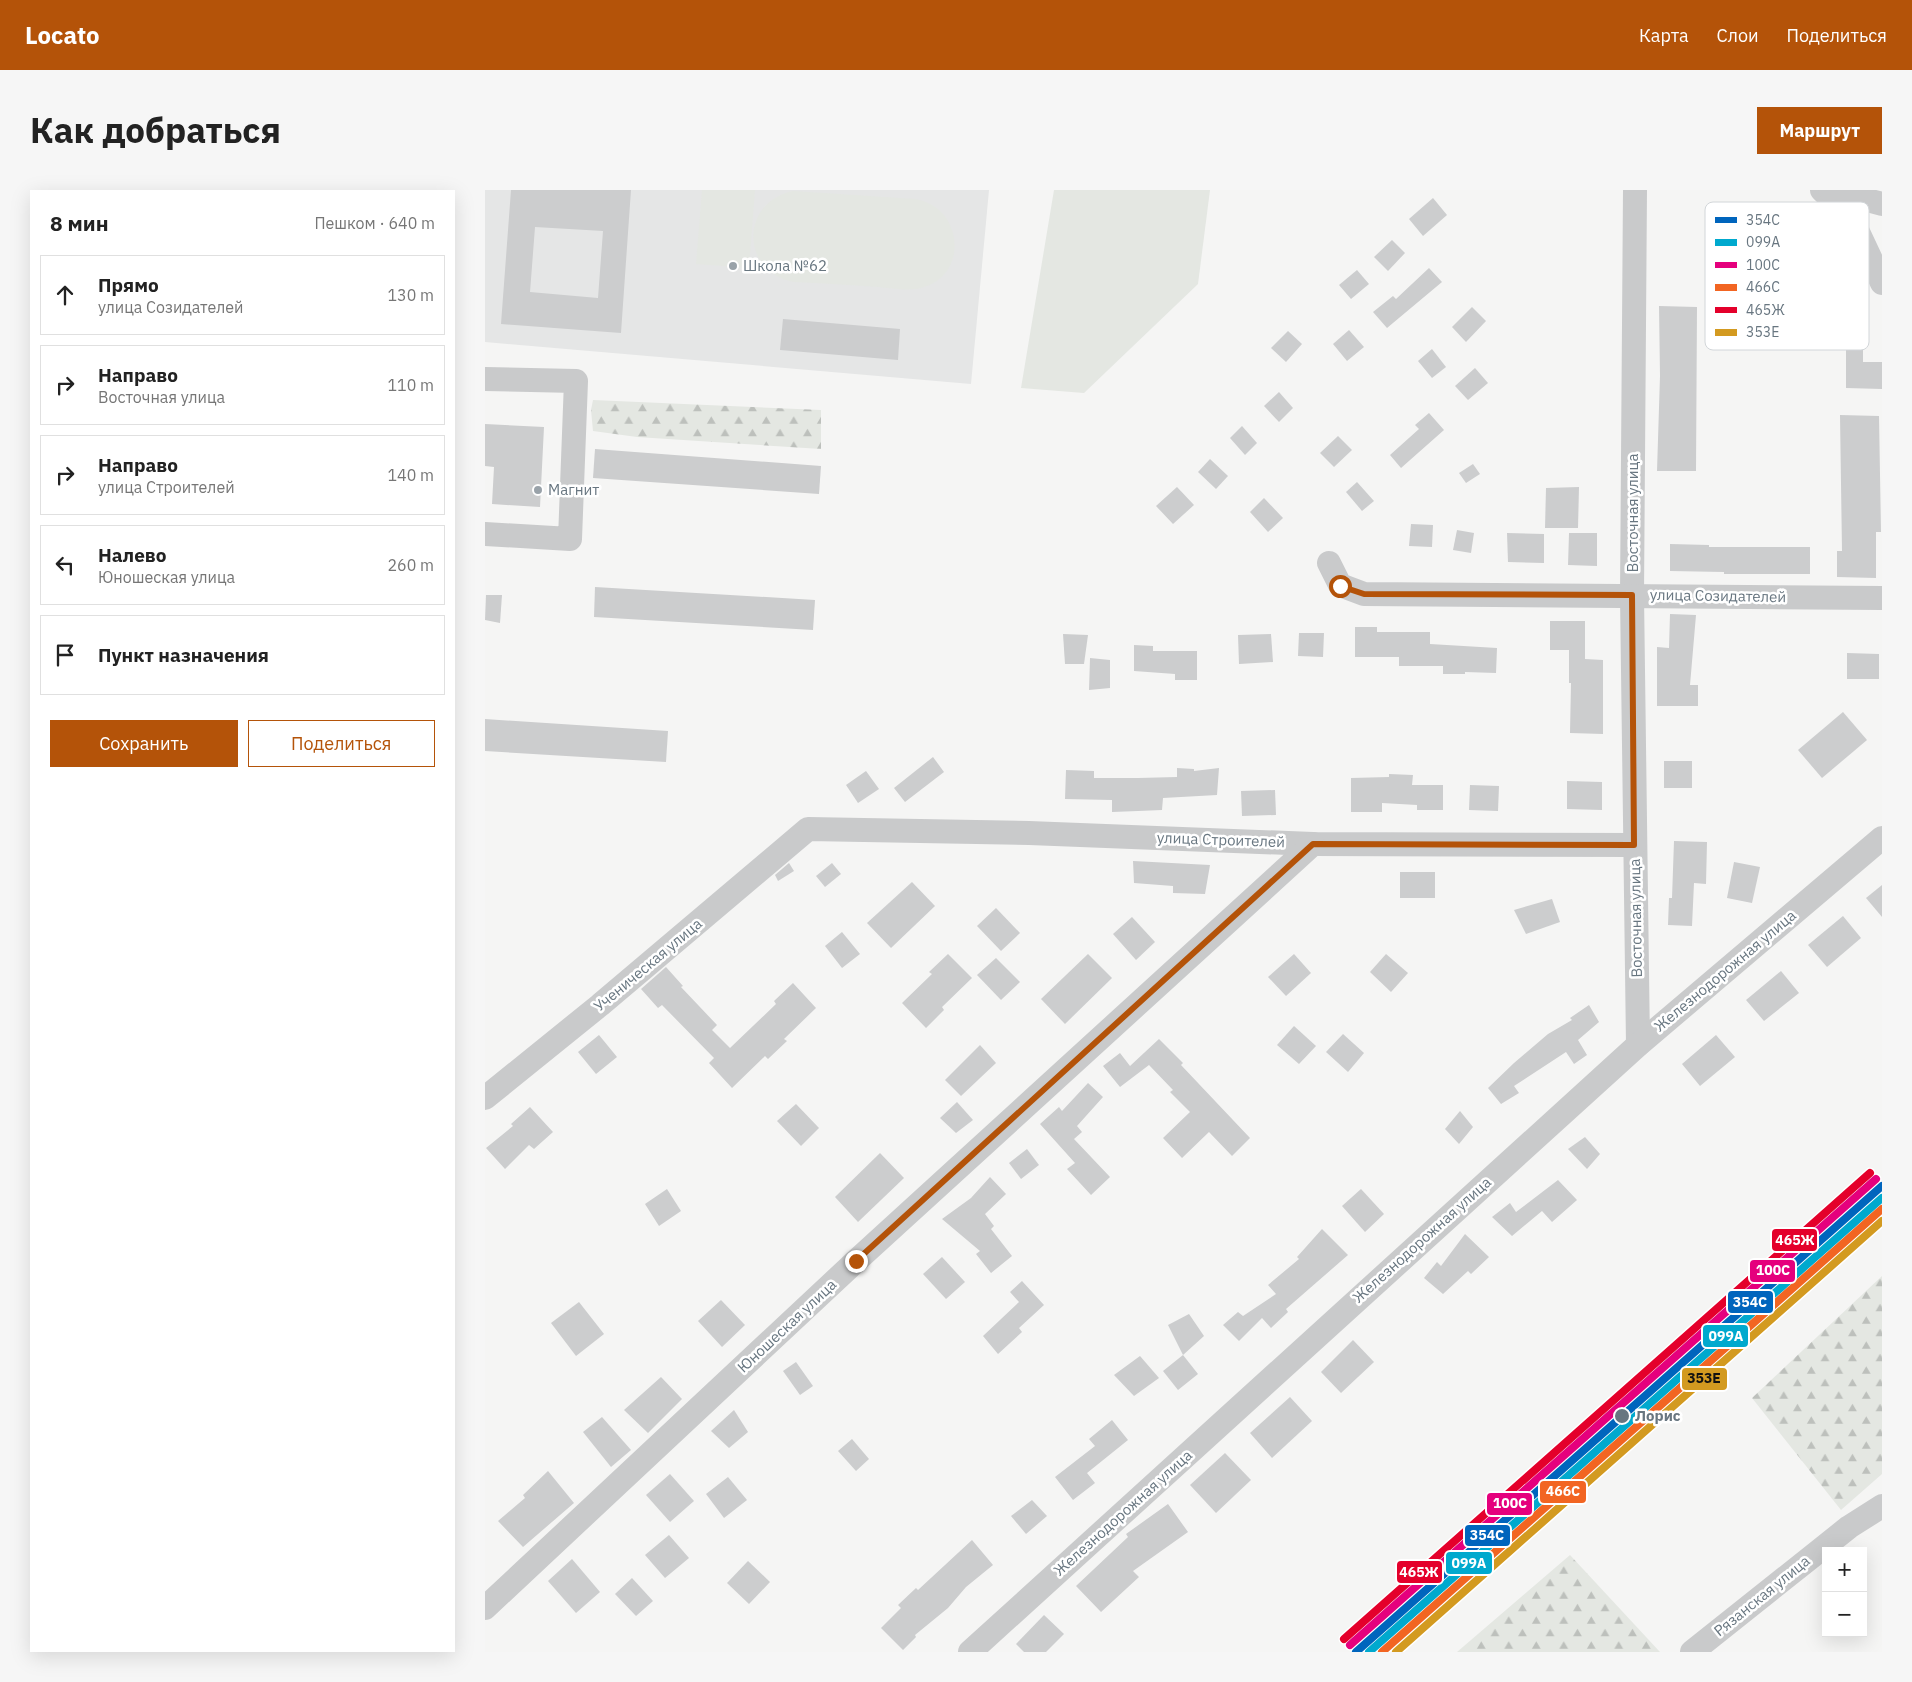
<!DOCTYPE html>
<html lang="ru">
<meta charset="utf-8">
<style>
body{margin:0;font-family:"IBM Plex Sans",sans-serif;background:#f6f6f6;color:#222}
.controls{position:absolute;right:15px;bottom:15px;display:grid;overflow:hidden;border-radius:0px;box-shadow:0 5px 20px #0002}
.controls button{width:45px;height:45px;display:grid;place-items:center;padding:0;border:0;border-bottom:1px solid #e0e0e0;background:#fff;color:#222;font:25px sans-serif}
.stop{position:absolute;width:15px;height:15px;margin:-11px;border:4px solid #b45309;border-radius:50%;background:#fff}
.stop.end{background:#b45309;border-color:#fff;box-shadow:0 1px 5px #0008}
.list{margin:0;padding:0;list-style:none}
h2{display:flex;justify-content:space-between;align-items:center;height:65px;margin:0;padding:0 20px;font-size:21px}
h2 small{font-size:16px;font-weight:400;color:#767676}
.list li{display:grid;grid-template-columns:32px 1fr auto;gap:15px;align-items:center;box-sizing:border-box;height:80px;margin:0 10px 10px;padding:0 10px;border:1px solid #e0e0e0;border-radius:0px}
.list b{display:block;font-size:19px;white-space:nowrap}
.list p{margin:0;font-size:16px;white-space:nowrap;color:#767676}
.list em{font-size:16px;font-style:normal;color:#767676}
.actions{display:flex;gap:10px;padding:15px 20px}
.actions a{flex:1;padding:11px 0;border:1px solid #b45309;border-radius:0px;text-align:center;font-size:18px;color:#b45309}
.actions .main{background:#b45309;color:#fff}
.icon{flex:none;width:28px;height:28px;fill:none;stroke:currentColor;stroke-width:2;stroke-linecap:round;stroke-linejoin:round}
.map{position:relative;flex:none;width:1397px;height:1462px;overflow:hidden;border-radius:0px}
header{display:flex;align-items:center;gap:30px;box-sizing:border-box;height:70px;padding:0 25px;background:#b45309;color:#fff}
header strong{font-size:24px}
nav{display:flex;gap:28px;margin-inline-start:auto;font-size:18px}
.intro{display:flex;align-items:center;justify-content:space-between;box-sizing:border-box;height:120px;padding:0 30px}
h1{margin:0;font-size:35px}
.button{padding:12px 22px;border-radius:0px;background:#b45309;color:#fff;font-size:18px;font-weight:700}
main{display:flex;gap:30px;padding:0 30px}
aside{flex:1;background:#fff;border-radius:0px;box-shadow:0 5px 20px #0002}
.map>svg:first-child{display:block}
.built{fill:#e5e6e6}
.forest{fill:url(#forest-firs)}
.pitch{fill:#e4e7e2}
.building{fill:#cccdce;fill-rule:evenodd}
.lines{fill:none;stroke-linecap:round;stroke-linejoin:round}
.minor{stroke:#c9cacb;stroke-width:24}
.rail-casing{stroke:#bfc0c1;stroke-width:5.5}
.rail{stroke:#fff;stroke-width:4;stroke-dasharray:11;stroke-linecap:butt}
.rail-1-casing{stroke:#fff;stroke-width:11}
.rail-2-casing{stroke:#fff;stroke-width:11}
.rail-3-casing{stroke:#fff;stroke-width:11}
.rail-4-casing{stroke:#fff;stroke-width:11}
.rail-5-casing{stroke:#fff;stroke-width:11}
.rail-6-casing{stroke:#fff;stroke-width:11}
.rail-1{stroke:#0065bd;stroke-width:8}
.rail-2{stroke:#00a9ce;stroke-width:8}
.rail-3{stroke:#e5007d;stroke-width:8}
.rail-4{stroke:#f26522;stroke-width:8}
.rail-5{stroke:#e4002b;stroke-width:8}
.rail-6{stroke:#d39a20;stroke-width:8}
.route{stroke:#b45309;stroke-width:6}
.poi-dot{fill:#99a2a9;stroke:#fff;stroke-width:2}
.stop-dot{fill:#687680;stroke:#fff;stroke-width:2}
.labels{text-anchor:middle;stroke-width:5;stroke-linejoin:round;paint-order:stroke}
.poi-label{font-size:15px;fill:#687680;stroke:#fff;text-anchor:start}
.street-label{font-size:15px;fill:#687680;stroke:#fff}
.stop-label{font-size:15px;font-weight:bold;fill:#687680;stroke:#fff;text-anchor:start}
.key{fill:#fff;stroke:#d2d6d9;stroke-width:1}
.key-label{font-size:14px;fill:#687680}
.line-badge{stroke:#fff;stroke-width:2}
.badge-label{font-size:14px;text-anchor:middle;font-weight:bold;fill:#fff}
.pale-badge-label{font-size:14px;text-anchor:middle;font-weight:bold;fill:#111}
</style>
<header>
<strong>Locato</strong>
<nav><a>Карта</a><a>Слои</a><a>Поделиться</a></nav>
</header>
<div class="intro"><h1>Как добраться</h1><a class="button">Маршрут</a></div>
<main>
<aside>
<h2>8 мин<small>Пешком · 640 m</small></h2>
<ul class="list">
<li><svg class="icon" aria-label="ahead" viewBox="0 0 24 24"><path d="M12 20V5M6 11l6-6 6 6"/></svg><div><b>Прямо</b><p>улица Созидателей</p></div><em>130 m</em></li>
<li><svg class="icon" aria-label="right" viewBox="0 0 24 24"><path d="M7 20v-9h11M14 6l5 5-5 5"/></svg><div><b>Направо</b><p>Восточная улица</p></div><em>110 m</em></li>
<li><svg class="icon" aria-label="right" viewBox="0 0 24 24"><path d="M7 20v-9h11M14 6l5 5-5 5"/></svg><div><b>Направо</b><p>улица Строителей</p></div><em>140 m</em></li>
<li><svg class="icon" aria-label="left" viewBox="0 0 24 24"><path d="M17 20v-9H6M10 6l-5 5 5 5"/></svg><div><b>Налево</b><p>Юношеская улица</p></div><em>260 m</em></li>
<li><svg class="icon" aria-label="arrive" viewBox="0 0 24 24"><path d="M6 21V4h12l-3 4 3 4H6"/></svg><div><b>Пункт назначения</b></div></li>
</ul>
<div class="actions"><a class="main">Сохранить</a><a>Поделиться</a></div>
</aside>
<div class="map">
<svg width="1397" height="1462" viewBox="0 0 1397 1462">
<defs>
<pattern id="forest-firs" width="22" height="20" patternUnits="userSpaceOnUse" patternTransform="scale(1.25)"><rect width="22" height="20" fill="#e4e7e2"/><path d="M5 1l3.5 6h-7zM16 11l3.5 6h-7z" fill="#bdc0bc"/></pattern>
</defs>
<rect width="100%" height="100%" fill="#f5f5f4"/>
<path class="built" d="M0,0h504l-18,194 -486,-42z"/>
<g class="forest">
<path d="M108,210l228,10v39l-184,-12 -44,-6 -2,-21z"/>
<path d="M1397,1086v198l-41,36 -89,-112z"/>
<path d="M1085,1365l90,97h-203z"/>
</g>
<g class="pitch">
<path d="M217,0h53l-6,78 -53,-4z"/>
<path d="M569,0h156l-12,94 -114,109 -63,-5z"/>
<path d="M308,1l122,8c47,7 55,74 9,88 -14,5 -31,1 -46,0 -28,-2 -56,-4 -84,-5 -54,-10 -54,-80 -1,-91z"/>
</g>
<g class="building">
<path d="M26,0h120l-10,143 -120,-9zM50,37l68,4 -5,67 -68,-6z"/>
<path d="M948,8l14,17 -24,21 -14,-17z"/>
<path d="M907,50l13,13 -17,18 -14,-14z"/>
<path d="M944,78l13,14 -55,46 -14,-16 20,-16 3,3z"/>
<path d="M872,80l12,14 -18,15 -12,-14z"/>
<path d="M1174,116l38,1 -1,164h-39l3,-95z"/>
<path d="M987,117l14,14 -20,21 -14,-15z"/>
<path d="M1340,126h38v46h19v27l-36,-1v-45l-22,-1z"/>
<path d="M298,129l117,10 -2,31 -118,-10z"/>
<path d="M864,140l15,17 -17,14 -14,-17z"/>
<path d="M803,141l14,13 -16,18 -15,-14z"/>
<path d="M947,159l14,18 -14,11 -14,-17z"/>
<path d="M990,178l13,15 -20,17 -13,-14z"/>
<path d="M794,202l14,16 -14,14 -15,-16z"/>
<path d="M944,223l15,17 -43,38 -11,-13 29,-26 -4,-4z"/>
<path d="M1355,225l39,1 2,116h-5v46l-39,-1v-26h5z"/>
<path d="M0,234l59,3 -4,80 -48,-3 2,-37 -9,-1z"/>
<path d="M757,236l15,17 -12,12 -15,-17z"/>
<path d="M853,246l14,14 -18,17 -14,-14z"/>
<path d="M110,259l226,17 -2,28 -226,-16z"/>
<path d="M725,269l18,17 -12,13 -18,-17z"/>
<path d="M988,274l7,10 -14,9 -7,-10z"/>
<path d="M872,292l17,19 -12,10 -16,-19z"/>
<path d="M692,297l17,18 -21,19 -17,-18z"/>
<path d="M1094,297l-1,41h-33l1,-40z"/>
<path d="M779,308l19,20 -15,14 -18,-20z"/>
<path d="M926,334l22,1 -1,22 -23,-1z"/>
<path d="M972,340l17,3 -3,20 -18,-3z"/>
<path d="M1022,343l37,1v29l-36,-1z"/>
<path d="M1084,343h28v33l-29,-1z"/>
<path d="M1185,354l39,1v2h101v27h-86v-2l-54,-1z"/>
<path d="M110,397l220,13 -2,30 -219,-13z"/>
<path d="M1,405h16l-2,28 -15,-3z"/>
<path d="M1185,424l26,1 -6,70h8v21h-41v-59l12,1z"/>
<path d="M1065,431h35v38l18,1v74l-33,-1 1,-50h-2v-33h-19z"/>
<path d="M870,437h22v5h53v12l67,4 -1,25 -31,-1v2h-22v-8h-44v-9h-44z"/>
<path d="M814,443h25l-1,24 -25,-1z"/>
<path d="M578,444l25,1 -4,29h-19z"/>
<path d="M786,444l2,28 -34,2 -1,-29z"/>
<path d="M649,455l19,1v5h44v29h-22v-6l-41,-3z"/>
<path d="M1362,463l32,1v25h-32z"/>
<path d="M605,468l20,2v28l-21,2z"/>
<path d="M1358,522l24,28 -45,38 -24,-28z"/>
<path d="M0,529l183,12 -2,31 -181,-11z"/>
<path d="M448,567l11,15 -39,30 -11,-14z"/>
<rect x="1179" y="571" width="28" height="27"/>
<path d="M692,578l17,1v2l25,-3 -2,27 -54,3 -1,12 -24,1 -26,1v-12l-47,-1 1,-29 28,1v7h44l39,-1z"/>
<path d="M381,581l13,18 -21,14 -12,-18z"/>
<path d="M904,584l24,1 -1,10h31v25h-26v-5l-35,-2v9h-31v-34l38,-1z"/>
<path d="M1082,591l35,1v28l-35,-1z"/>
<path d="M985,595l29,1 -1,25 -29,-1z"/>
<path d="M790,600l1,25 -34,1 -1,-25z"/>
<path d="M1189,651l33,1 -1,42 -12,-1 -2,43 -24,-1 1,-27h3z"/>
<path d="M648,671l77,4 -5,29 -32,-1v-7l-39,-3z"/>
<path d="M1249,672l26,5 -8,36 -25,-5z"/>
<path d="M304,673l5,8 -16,10 -3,-6z"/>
<path d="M347,673l9,11 -16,13 -9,-11z"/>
<rect x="915" y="682" width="35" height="26"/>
<path d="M427,692l23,24 -44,42 -24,-25z"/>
<path d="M1397,695v32l-16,-19z"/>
<path d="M1067,709l8,23 -34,12 -12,-24z"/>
<path d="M511,718l24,25 -19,18 -24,-25z"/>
<path d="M1358,726l18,22 -34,29 -19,-22z"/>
<path d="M647,727l23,25 -19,18 -23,-26z"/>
<path d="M357,742l18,22 -18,14 -17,-22z"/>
<path d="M463,764l24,24 -30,29 2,3 -18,18 -24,-25 30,-29 -3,-2z"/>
<path d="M603,764l24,24 -47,46 -24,-25z"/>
<path d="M809,764l17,19 -25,23 -18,-19z"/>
<path d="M901,764l22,19 -17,19 -21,-20z"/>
<path d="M511,768l24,24 -19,18 -24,-25z"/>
<path d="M181,777l17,19 -2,1 36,38 -5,5 18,18 46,-44 -2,-3 19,-18 23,25 -32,31 3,2 -19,18 -3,-3 -33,32 -23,-25 5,-5 -52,-53 -4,3 -17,-19z"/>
<path d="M1296,781l18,22 -35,28 -18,-21z"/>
<path d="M1104,815l10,17 -21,18 9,15 -13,9 -8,-12 -52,34 5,7 -18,11 -13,-16 26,-25 34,-29 24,-14 -2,-2z"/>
<path d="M809,836l22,20 -17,18 -22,-19z"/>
<path d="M858,844l21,19 -16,19 -22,-20z"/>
<path d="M114,845l18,22 -21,17 -18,-22z"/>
<path d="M1231,845l19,22 -35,29 -18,-22z"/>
<path d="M674,849l24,24 -2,2 69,73 -18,18 -23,-24 -27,26 -19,-20 27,-26 -20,-20 3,-2 -24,-25 -29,22 -17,-21 17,-13 10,13z"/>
<path d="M495,855l16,18 -35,33 -16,-16z"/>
<path d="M603,893l15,14 -26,29 5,6 -8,7 36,38 -19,18 -24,-26 8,-6 -35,-39 19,-17 3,4z"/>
<path d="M472,912l16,18 -17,13 -16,-15z"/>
<path d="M311,914l23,24 -18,18 -24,-25z"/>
<path d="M45,917l23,25 -19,17 -5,-4 -24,24 -19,-21 27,-22 -2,-2z"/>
<path d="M975,921l13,16 -14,17 -14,-15z"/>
<path d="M1100,947l15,17 -13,15 -19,-20z"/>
<path d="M542,959l12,16 -18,14 -12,-16z"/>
<path d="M395,963l24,25 -46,44 -23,-25z"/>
<path d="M505,987l16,17 -21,20 9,12 -3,3 21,27 -21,17 -15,-19 4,-3 -38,-32 29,-21z"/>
<path d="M1073,990l19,20 -25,22 -10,-11 -30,25 -20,-19 18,-14 6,9z"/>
<path d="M182,999l14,22 -22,15 -14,-22z"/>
<path d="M876,999l23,25 -19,18 -23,-26z"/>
<path d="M837,1039l26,26 -62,54 2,3 -17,16 -9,-10 -23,23 -16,-16 15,-13 5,4 33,-22 -8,-9 31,-26 -2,-2z"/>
<path d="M980,1044l24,23 -18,17 -3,-3 -25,23 -19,-16 13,-16 4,4z"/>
<path d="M457,1067l23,25 -19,17 -23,-25z"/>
<path d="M537,1091l22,24 -25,23 3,4 -24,22 -15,-18 36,-34 -9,-10z"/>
<path d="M236,1110l24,25 -23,22 -24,-26z"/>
<path d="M94,1112l25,32 -28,22 -25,-33z"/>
<path d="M704,1124l15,22 -21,19 -15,-30z"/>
<path d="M868,1150l21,22 -33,31 -20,-21z"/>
<path d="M698,1165l15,19 -20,16 -15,-19z"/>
<path d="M655,1166l19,22 -25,18 -20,-21z"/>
<path d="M311,1172l17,24 -13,9 -17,-24z"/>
<path d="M176,1187l21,22 -34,34 -24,-23z"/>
<path d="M805,1207l22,24 -40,37 -22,-25z"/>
<path d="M249,1220l14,22 -19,16 -18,-17z"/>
<path d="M117,1227l29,33 -20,17 -28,-35z"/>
<path d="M627,1230l16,20 -41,33 8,10 -22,17 -18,-23 40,-31 -6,-7z"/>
<path d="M367,1249l17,20 -13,12 -18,-20z"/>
<path d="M740,1263l26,27 -35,33 -26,-28z"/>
<path d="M63,1281l26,32 -51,44 -25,-26 27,-23 -2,-3z"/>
<path d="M185,1284l24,27 -24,21 -24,-27z"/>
<path d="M243,1287l19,23 -23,18 -18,-24z"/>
<path d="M547,1310l15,16 -21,18 -15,-18z"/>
<path d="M683,1314l20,28 -55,39 6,6 -38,35 -25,-26 52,-49 -2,-3z"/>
<path d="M184,1345l20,23 -24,20 -20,-23z"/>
<path d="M487,1350l21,25 -27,22 -18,21 -33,27 1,2 -13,13 -22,-22 20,-20 -3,-3 18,-17 2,2z"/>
<path d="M87,1369l28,33 -24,21 -28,-32z"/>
<path d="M263,1371l22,21 -21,22 -22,-21z"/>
<path d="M147,1388l21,23 -17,15 -21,-22z"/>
<path d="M559,1425l20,19 -18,18h-22l-8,-8z"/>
</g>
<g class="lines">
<g class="minor">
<path d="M1150,0l-3,405 6,450"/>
<path d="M1337,0l30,29 30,64"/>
<path d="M1345,0l52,14"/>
<path d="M0,189l91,2 -6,158 -85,-5"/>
<path d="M844,373l11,22 24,9 518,4"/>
<path d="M0,908l115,-93 208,-176 221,4 284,11 321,1"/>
<path d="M0,1418l371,-347 457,-417"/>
<path d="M485,1462l668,-607 244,-207"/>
<path d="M1207,1462l157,-125 33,-21"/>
</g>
<g class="rail-casing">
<path id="rail" d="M892,1462l505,-448"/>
</g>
<use href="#rail" class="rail"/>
<g class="rail-1-casing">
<path id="rail-1" d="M871,1462l526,-466"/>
</g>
<g class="rail-2-casing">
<path id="rail-2" d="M884,1462l513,-454"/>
</g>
<g class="rail-3-casing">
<path id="rail-3" d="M865,1455l526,-466"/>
</g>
<g class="rail-4-casing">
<path id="rail-4" d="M897,1462l500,-443"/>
</g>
<g class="rail-5-casing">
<path id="rail-5" d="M859,1449l526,-466"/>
</g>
<g class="rail-6-casing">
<path id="rail-6" d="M911,1462l486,-431"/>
</g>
<use href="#rail-1" class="rail-1"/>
<use href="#rail-2" class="rail-2"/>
<use href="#rail-3" class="rail-3"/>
<use href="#rail-4" class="rail-4"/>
<use href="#rail-5" class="rail-5"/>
<use href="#rail-6" class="rail-6"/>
</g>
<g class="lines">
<path class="route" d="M371,1071l457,-417 321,1 -2,-250 -268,-1 -24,-8"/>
</g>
<g class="poi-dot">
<circle cx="248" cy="76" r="5"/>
<circle cx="53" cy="300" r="5"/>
</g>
<circle class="stop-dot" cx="1137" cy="1226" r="8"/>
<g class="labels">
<g class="poi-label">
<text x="258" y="81">Школа №62</text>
<text x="63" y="305">Магнит</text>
</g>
<g class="street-label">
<text transform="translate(1148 323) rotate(-90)" y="5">Восточная улица</text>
<text transform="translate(1233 406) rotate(1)" y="5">улица Созидателей</text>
<text transform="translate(736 650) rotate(2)" y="5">улица Строителей</text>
<text transform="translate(1151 728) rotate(-91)" y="5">Восточная улица</text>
<text transform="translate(163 775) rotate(-40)" y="5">Ученическая улица</text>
<text transform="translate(1240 781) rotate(-40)" y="5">Железнодорожная улица</text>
<text transform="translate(937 1050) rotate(-42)" y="5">Железнодорожная улица</text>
<text transform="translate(302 1136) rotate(-43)" y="5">Юношеская улица</text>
<text transform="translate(638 1323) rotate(-42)" y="5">Железнодорожная улица</text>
<text transform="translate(1277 1406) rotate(-39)" y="5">Рязанская улица</text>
</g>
<g class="stop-label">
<text x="1150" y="1231">Лорис</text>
</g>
</g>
<rect x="1220" y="12" width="164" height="148" rx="8" class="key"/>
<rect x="1230" y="27" width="22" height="6" fill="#0065bd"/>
<rect x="1230" y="49" width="22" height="7" fill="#00a9ce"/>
<rect x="1230" y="72" width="22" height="6" fill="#e5007d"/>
<rect x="1230" y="94" width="22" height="7" fill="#f26522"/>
<rect x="1230" y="117" width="22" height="6" fill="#e4002b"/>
<rect x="1230" y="139" width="22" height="7" fill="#d39a20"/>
<g class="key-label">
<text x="1261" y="35">354С</text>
<text x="1261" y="57">099А</text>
<text x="1261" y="80">100C</text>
<text x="1261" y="102">466С</text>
<text x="1261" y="125">465Ж</text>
<text x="1261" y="147">353Е</text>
</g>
<g class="line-badge">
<rect x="1286" y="1038" width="47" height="24" rx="5" fill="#e4002b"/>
<rect x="1264" y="1069" width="47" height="24" rx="5" fill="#e5007d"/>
<rect x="1242" y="1100" width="47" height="24" rx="5" fill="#0065bd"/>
<rect x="1217" y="1134" width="47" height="24" rx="5" fill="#00a9ce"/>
<rect x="1196" y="1177" width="47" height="24" rx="5" fill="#d39a20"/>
<rect x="1054" y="1290" width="48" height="24" rx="5" fill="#f26522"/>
<rect x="1001" y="1302" width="47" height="24" rx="5" fill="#e5007d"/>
<rect x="979" y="1334" width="47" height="23" rx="5" fill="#0065bd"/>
<rect x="960" y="1361" width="48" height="24" rx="5" fill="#00a9ce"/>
<rect x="911" y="1370" width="47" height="24" rx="5" fill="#e4002b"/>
</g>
<g class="badge-label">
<text x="1310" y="1055">465Ж</text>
<text x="1288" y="1085">100C</text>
<text x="1265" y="1117">354С</text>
<text x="1241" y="1151">099А</text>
<text x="1078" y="1306">466С</text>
<text x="1025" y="1318">100C</text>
<text x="1002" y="1350">354С</text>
<text x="984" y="1378">099А</text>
<text x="934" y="1387">465Ж</text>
</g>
<g class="pale-badge-label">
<text x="1219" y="1193">353Е</text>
</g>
</svg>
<div class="controls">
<button>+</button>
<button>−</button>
</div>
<div class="stop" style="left:855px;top:396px"></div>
<div class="stop end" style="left:371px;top:1071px"></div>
</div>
</main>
